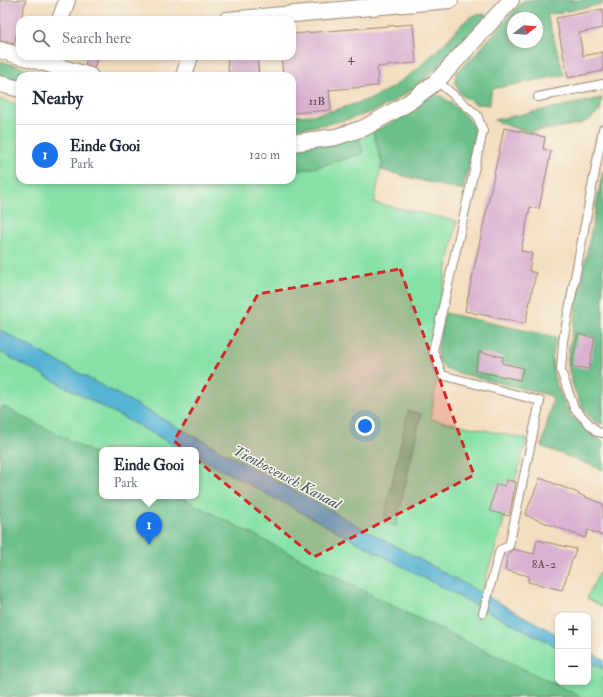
<!DOCTYPE html>
<meta charset="utf-8">
<style>
body{margin:0;font-family:"IM FELL Double Pica",serif;background:#f2f2f3;color:#1f2937}
.controls{position:absolute;right:12px;bottom:12px;display:grid;overflow:hidden;border-radius:8px;box-shadow:0 2px 6px #0003}
.controls button{width:36px;height:36px;display:grid;place-items:center;padding:0;border:0;border-bottom:1px solid #e0e1e3;background:#fff;color:#1f2937;font:20px sans-serif}
.compass{position:absolute;left:507px;top:12px;width:36px;height:36px;border-radius:50%;background:#fff;box-shadow:0 2px 6px #0003;rotate:73deg}
.you{position:absolute;left:365px;top:426px;width:14px;height:14px;margin:-10px;border:3px solid #fff;border-radius:50%;background:#1a73e8;box-shadow:0 0 0 6px #1a73e833}
.badge{display:grid;place-items:center;width:26px;height:26px;border-radius:50%;background:#1a73e8;color:#fff;font-size:13px;font-weight:700}
.pin{position:absolute;translate:-50% -33px;filter:drop-shadow(0 1px 2px #0008)}
.pin::after{content:'';position:absolute;top:21px;width:14px;height:12px;background:inherit;clip-path:polygon(0 0,100% 0,50% 100%)}
.popup{position:absolute;left:99px;top:447px;width:100px;height:52px;box-sizing:border-box;display:grid;place-content:center;border-radius:8px;background:#fff;filter:drop-shadow(0 1px 3px #0005);font-size:13px;white-space:nowrap;color:#747a83}
.popup b{font-size:15px;color:#1f2937}
.popup::after{content:'';position:absolute;left:50%;top:100%;margin-left:-8px;border:8px solid transparent;border-top-color:#fff}
.list{margin:0;padding:0;list-style:none}
h2{display:flex;justify-content:space-between;align-items:center;height:52px;margin:0;padding:0 16px;font-size:17px}
h2 small{font-size:13px;font-weight:400;color:#747a83}
.list li{display:grid;grid-template-columns:26px 1fr auto;gap:12px;align-items:center;box-sizing:border-box;height:60px;padding:0 16px;border-top:1px solid #e0e1e3}
.list b{display:block;font-size:15px;white-space:nowrap}
.list p{margin:0;font-size:13px;white-space:nowrap;color:#747a83}
.list em{font-size:13px;font-style:normal;color:#747a83}
.icon{flex:none;width:22px;height:22px;fill:none;stroke:currentColor;stroke-width:2;stroke-linecap:round;stroke-linejoin:round}
.map{position:relative;flex:none;width:603px;height:697px;overflow:hidden}
.search{position:absolute;background:#fff;box-shadow:0 2px 6px #0003;left:16px;top:16px;width:280px;height:44px;display:flex;align-items:center;gap:10px;box-sizing:border-box;padding:0 14px;border-radius:12px;color:#747a83;font-size:15px}
.panel{position:absolute;background:#fff;box-shadow:0 2px 6px #0003;left:16px;top:72px;width:280px;height:112px;border-radius:12px}
.map>svg:first-child{display:block}
.green{fill:#86e1a7;stroke:#608662;fill-rule:evenodd}
.forest{fill:#6cbf8c;stroke:#547455;fill-rule:evenodd}
.water{fill:#55b3d4;stroke:#486e79}
.building{fill:#dab2d1}
.lines{fill:none;stroke-linecap:round;stroke-linejoin:round}
.lane-casing{stroke:#97846f;stroke-width:10}
.street-casing{stroke:#97846f;stroke-width:18}
.lane{stroke:#fff;stroke-width:8}
.street{stroke:#fff;stroke-width:16}
.marked{fill:#d62828;fill-opacity:0.2;stroke:#d62828;stroke-width:3;stroke-dasharray:8 5;stroke-linejoin:round}
.labels{text-anchor:middle;stroke-width:3;stroke-linejoin:round;paint-order:stroke}
.number-label{font-size:12px;fill:#634c4b}
.water-label{font-size:15px;font-style:italic;fill:#445a5e;stroke:#fbf7ec}
</style>
<div class="map">
<svg width="603" height="697" viewBox="0 0 603 697">
<rect width="100%" height="100%" fill="#fbf7ec"/>
<filter id="ink" filterUnits="userSpaceOnUse"><feTurbulence type="fractalNoise" baseFrequency=".025" numOctaves="2"/><feDisplacementMap in="SourceGraphic" scale="8" xChannelSelector="R" yChannelSelector="G"/><feConvolveMatrix kernelMatrix="1 2 1 2 8 2 1 2 1" color-interpolation-filters="sRGB"/></filter>
<filter id="wash" filterUnits="userSpaceOnUse"><feTurbulence type="fractalNoise" baseFrequency=".012" numOctaves="4" result="noise"/><feDisplacementMap in="SourceGraphic" scale="16" xChannelSelector="R" yChannelSelector="G"/><feGaussianBlur stdDeviation="0.9" result="paint"/><feColorMatrix in="noise" values="0 0 0 0 0 0 0 0 0 0 0 0 0 0 0 0 0 1.4 0 .05"/><feComposite in="paint" operator="in"/></filter>
<g filter="url(#wash)">
<rect width="100%" height="100%" fill="#f3dec0"/>
<g class="green">
<path d="M0,99l20,6v75h272v-8l25,-5 46,-14 -5,-17 15,-5 9,32 -8,40 83,18 -28,131 3,11 5,12 -6,44 96,20 -27,94 -19,60 -481,-263zM408,411l13,3 -26,112z"/>
<path d="M0,352l184,98h-82v46h94v-40l279,149 83,42v35h30v-21l15,8v28h-603z"/>
<path d="M599,573l4,2v32l-16,-9z"/>
</g>
<g class="forest">
<path d="M524,0h79v4l-56,11 17,60 -72,14 -3,16 -13,-1 -15,-9 -6,-12 1,-10 18,-17zM513,18h24v24h-24z"/>
<path d="M482,14l6,1c-27,29 -53,59 -86,81 -25,17 -56,25 -86,30 -8,2 -16,2 -24,2v-12l21,-1 26,-6 34,-11 21,-12 21,-15 30,-28 17,-19 8,-7z"/>
<path d="M0,61l35,10 -1,5h-14v8l-20,-6z"/>
<path d="M430,94l11,2 10,7 20,19 3,7 1,8 -12,54 -82,-21 1,-7 -9,-32c22,-8 39,-22 57,-37z"/>
<path d="M602,98l-2,13 -11,9 -9,4 -50,8 -13,-3 -23,-9z"/>
<path d="M358,136l5,16 -5,3 -41,12 -25,5v-24z"/>
<path d="M603,171v253c-4,-1 -8,-2 -11,-5 -13,-11 -24,-43 -24,-59 0,-16 7,-35 8,-52z"/>
<path d="M445,313l111,24 -4,22 2,19 7,18 10,19 19,18 10,7 3,1v29l-60,-23 -1,-2 11,-47 -4,-3 -98,-24c-3,-2 -7,-3 -9,-5 -10,-12 0,-40 3,-53z"/>
<path d="M0,405l102,52v39h76l229,117 175,84h-582z"/>
<path d="M408,411l13,3 -25,112 -13,-3z"/>
</g>
<g class="water">
<path d="M0,330l558,305v12l-83,-42 -279,-149v-6h-12l-184,-98z"/>
<path d="M588,651l15,8v10l-15,-8z"/>
</g>
<g id="blocks">
<g class="building">
<path d="M0,0h26l-12,44 -14,-3z"/>
<path d="M603,9v19l-24,5 4,23 20,-4v19l-35,7 -12,-60z"/>
<path d="M413,24l3,39 -39,4 1,19 -49,4 2,20 -39,3v-37h-9l-2,-20h11v-22z"/>
<path d="M87,56h11l-4,12 -9,-3z"/>
<path d="M227,56h30l2,20h-30z"/>
<path d="M504,128l41,9 -2,12 8,2 -12,58 -9,-2 -9,44 11,2 -3,18 7,2 -11,51 -60,-13z"/>
<path d="M578,334l17,4 -6,31 -18,-3z"/>
<path d="M479,352l24,5 -1,6 21,5 -3,12 -45,-9z"/>
<path d="M540,478l38,15v1l25,10v32l-15,-6 -3,8 -60,-23z"/>
<path d="M506,480l10,2 -7,34 -19,-5 6,-27 9,2z"/>
<path d="M537,540l39,9 -14,41 -34,-8 1,-6 -24,-6 3,-16h2l1,-3 2,-2 21,5z"/>
</g>
</g>
</g>
<g filter="url(#ink)">
<use href="#blocks" fill-opacity="0" stroke="#97846f" stroke-width="1"/>
<g class="lines">
<g class="lane-casing">
<g id="lane">
<path d="M437,81l40,34 6,16 -50,220 9,24 98,26 -31,145 -9,4c-6,21 -11,42 -17,63"/>
<path d="M538,97l65,-13"/>
<path d="M603,129l-40,212 -2,30 13,37 23,24 6,1"/>
</g>
</g>
<g class="street-casing">
<g id="street">
<path d="M60,20l7,-20"/>
<path d="M227,20l223,-20"/>
<path d="M0,50l20,6"/>
<path d="M21,56l69,20"/>
<path d="M184,76l6,-20"/>
<path d="M0,84l20,5"/>
<path d="M292,143l44,-6 28,-9 44,-25 29,-22 74,-81"/>
</g>
</g>
<use href="#lane" class="lane"/>
<use href="#street" class="street"/>
</g>
</g>
<path class="marked" d="M400,269l74,206 -160,82 -140,-116 84,-147z"/>
<g class="labels">
<g class="number-label">
<text x="351" y="62">4</text>
<text x="317" y="105">11B</text>
<text x="544" y="568">8A-2</text>
</g>
<g class="water-label">
<text transform="translate(287 477) rotate(28)" y="5">Tienhovensch Kanaal</text>
</g>
</g>
</svg>
<div class="controls">
<button>+</button>
<button>−</button>
</div>
<svg class="compass" viewBox="-18 -18 36 36"><path d="M0-13l5 13h-10z" fill="#e53935"/><path d="M0 13l5-13h-10z" fill="#747a83"/></svg>
<div class="you"></div>
<div class="pin badge" style="left:149px;top:545px">1</div>
<div class="popup"><b>Einde Gooi</b>Park</div>
<div class="search"><svg class="icon" aria-label="search" viewBox="0 0 24 24"><circle cx="10" cy="10" r="6"/><path d="M15 15l6 6"/></svg>Search here</div>
<section class="panel">
<h2>Nearby<small></small></h2>
<ul class="list">
<li><span class="badge">1</span><div><b>Einde Gooi</b><p>Park</p></div><em>120 m</em></li>
</ul>
</section>
</div>
